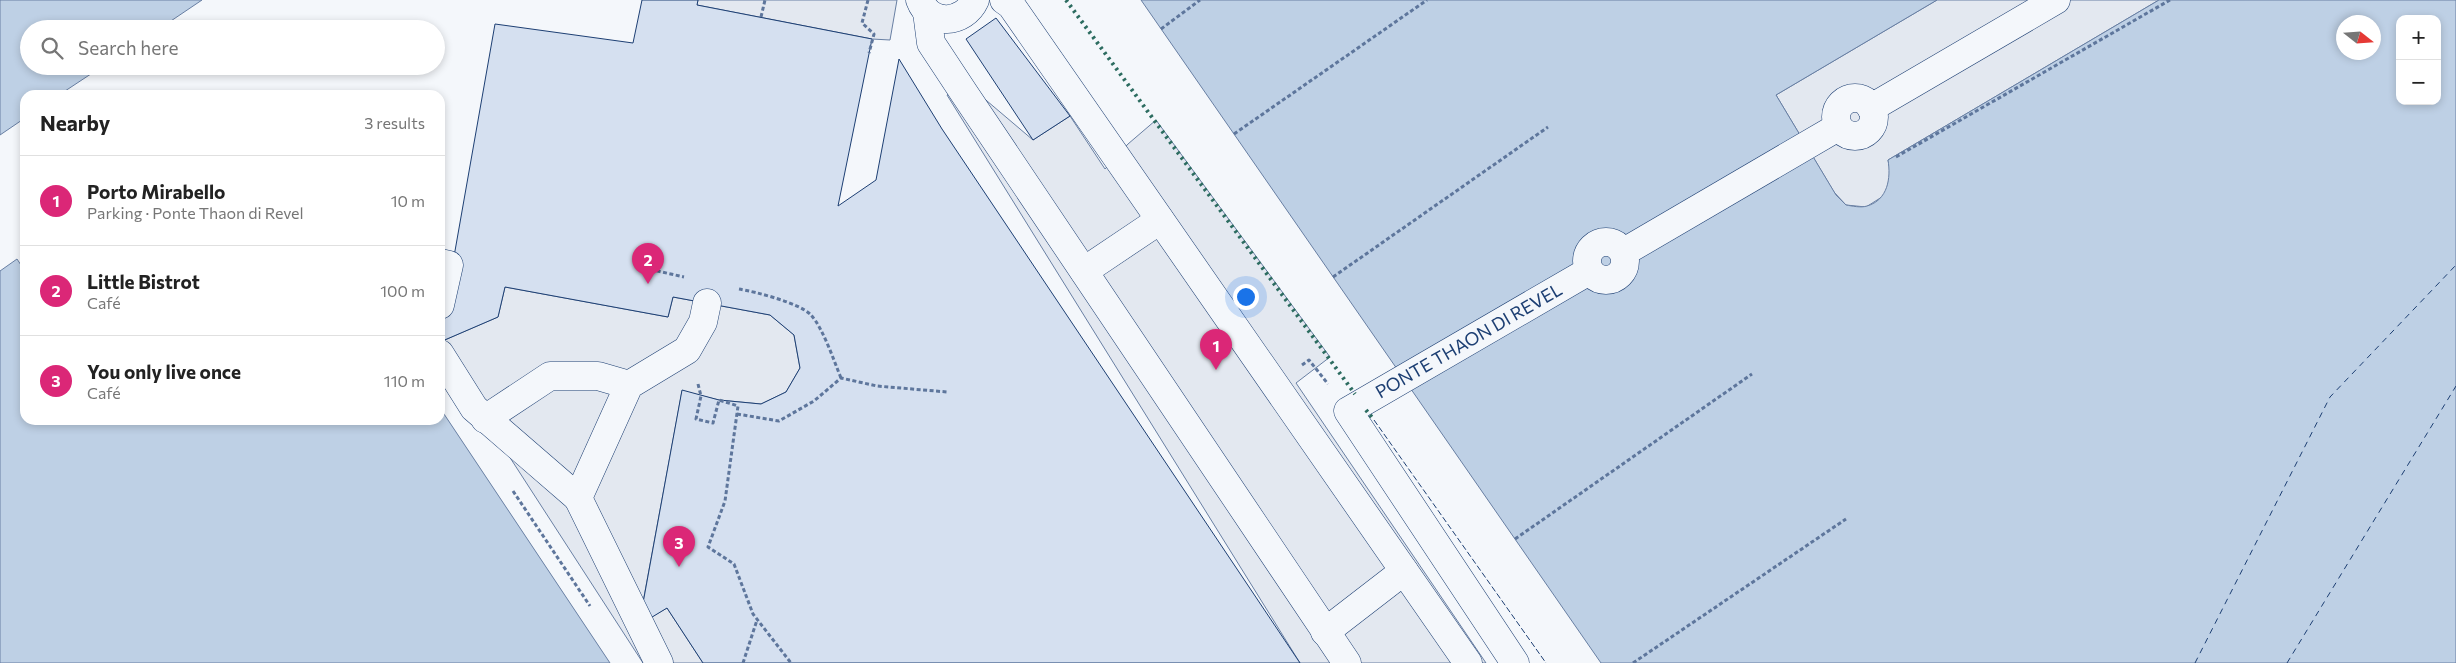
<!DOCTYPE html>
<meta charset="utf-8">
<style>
body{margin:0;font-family:Commissioner,sans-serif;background:#f6f6f6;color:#222}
.controls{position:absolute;right:15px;top:15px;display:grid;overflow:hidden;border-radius:10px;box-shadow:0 2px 8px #0003}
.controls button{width:45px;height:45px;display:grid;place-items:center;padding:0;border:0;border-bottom:1px solid #e0e0e0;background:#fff;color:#222;font:25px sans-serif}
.compass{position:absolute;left:2336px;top:15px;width:45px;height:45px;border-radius:50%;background:#fff;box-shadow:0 2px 8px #0003;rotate:107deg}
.you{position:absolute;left:1245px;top:296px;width:18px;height:18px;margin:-12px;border:4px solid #fff;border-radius:50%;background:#1a73e8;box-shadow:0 0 0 8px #1a73e833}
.badge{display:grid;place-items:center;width:32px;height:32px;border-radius:50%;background:#db2777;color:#fff;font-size:16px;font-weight:700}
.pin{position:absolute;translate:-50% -41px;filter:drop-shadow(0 1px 2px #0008)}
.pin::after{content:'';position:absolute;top:26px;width:18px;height:15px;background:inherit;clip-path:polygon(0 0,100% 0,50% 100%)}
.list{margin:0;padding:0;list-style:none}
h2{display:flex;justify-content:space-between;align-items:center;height:65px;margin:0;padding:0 20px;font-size:21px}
h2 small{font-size:16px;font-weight:400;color:#767676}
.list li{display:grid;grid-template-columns:32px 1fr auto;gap:15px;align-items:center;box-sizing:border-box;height:90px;padding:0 20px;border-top:1px solid #e0e0e0}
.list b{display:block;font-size:19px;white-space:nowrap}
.list p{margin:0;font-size:16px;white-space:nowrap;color:#767676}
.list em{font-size:16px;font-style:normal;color:#767676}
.icon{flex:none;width:28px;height:28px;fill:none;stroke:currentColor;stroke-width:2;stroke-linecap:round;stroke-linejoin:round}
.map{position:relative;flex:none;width:2456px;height:663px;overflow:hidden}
.search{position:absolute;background:#fff;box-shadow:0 2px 8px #0003;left:20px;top:20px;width:425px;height:55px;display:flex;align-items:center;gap:12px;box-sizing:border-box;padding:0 18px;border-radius:28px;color:#767676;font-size:19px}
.panel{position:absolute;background:#fff;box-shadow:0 2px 8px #0003;left:20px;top:90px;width:425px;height:335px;border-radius:15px}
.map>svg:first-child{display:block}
.parking{fill:#e3e8f0;stroke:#687fa3}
.water{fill:#bed0e5;stroke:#687fa3;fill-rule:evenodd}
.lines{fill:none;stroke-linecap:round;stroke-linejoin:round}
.ferry{stroke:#1d3f73;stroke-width:1;stroke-dasharray:6 5;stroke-linecap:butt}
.building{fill:#d5e0f0;stroke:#1d3f73}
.minor-casing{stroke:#1d3f73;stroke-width:29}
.path{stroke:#5e769c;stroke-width:3;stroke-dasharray:4 2.5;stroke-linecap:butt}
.minor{stroke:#f4f7fb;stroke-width:28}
.hedge{stroke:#2c6c60;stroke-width:4;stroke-dasharray:2.5 4;stroke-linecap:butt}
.fence{stroke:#1d3f73;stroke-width:1;stroke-dasharray:6 2.5;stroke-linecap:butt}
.labels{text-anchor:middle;stroke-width:4;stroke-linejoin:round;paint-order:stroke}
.street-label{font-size:18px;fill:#1d3f73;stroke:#f4f7fb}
</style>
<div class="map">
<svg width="2456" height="663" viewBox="0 0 2456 663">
<rect width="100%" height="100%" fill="#f4f7fb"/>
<g class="parking">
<path d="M698,0h199l-7,40 -18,-1 -175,-34z"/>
<path d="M1937,0h222l-271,160 3,15 -6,20 -19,12 -20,-2 -12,-13 -58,-97z"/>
<path d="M967,84l66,56 37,-24 35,53 23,-25 28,-24 174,237 -34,26 190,280h-186l-353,-568z"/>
<path d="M505,287l163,30 5,-20 97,18 24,20 6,33 -14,24 -25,12 -42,-4 -37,-9 -43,233 28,-16 36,55h-60l-158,-244 -45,-77 58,-25z"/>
</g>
<g class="water">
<path d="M0,0h202l-43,29h-130v37h74l-44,29h-34v23l-25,17z"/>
<path d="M1141,0h796l-161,95 60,100 10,10c6,1 15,3 21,1 21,-6 24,-28 21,-46l271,-160h297v663h-855zM2400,19h37v82h-37zM2344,22h30v30h-30z"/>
<path d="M17,259l8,12v149h415v-12l170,255h-610v-392z"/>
</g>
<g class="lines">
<g class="ferry">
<path d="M2195,663l135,-266 126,-132"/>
<path d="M2287,663l169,-277"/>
</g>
</g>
<g class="building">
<path d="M642,0h56l-1,5 175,34 -34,167 38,-26 23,-121 43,70 358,534h-597l-36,-55 -28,17 43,-235 37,10 42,4 25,-12 14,-24 -6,-33 -24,-20 -97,-18 -5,20 -163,-30 -7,30 -58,25v-6l55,-312 138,19z"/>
<path d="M996,18l74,98 -37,24 -67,-101z"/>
</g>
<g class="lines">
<g class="minor-casing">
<g id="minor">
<path d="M920,0c10,27 44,24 55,0"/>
<path d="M1004,0l7,5 457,658"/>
<path d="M927,12l4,31 33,50 383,570"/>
<circle cx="1855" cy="117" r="19"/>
<path d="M1871,108l185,-108"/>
<circle cx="1606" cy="261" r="19"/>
<path d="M1624,252l214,-125"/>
<path d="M440,263l9,2 -9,40"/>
<path d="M1084,271l76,-51"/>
<path d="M440,354l34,54 104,90"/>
<path d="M485,419l65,-43h48l31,9"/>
<path d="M1325,632l79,-61"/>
<path d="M659,663l-81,-165 51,-113 58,-35 16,-28 4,-19"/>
<path d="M1515,663l-167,-252 241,-140"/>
</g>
</g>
<g class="path">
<path d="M868,0l-6,23 12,11 -5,19"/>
<path d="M761,17l4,-17"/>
<path d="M1161,29l39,-29"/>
<path d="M1234,134l193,-134"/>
<path d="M1896,157l274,-157"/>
<path d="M644,268l40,9"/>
<path d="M1333,277l215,-150"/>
<path d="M739,289c17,3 61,14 72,26 12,13 23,46 30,63"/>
<path d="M1302,365l7,-5 19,24"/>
<path d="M698,384l3,12 -5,23 17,4 6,-23 19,6 -13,95 -17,46 26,17 19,50 38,49"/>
<path d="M737,414l42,7 35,-20 27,-23 36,8 70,6"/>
<path d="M513,491l77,115"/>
<path d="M1515,539l237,-165"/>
<path d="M743,663l14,-43"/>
<path d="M1633,663l213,-144"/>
</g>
<use href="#minor" class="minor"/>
<g class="hedge">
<path d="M1066,0l289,394"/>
<path d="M1366,410l8,10"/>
</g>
<path class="fence" d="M1374,420l172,243"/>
</g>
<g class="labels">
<g class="street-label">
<text transform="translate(1469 341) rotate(-30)" y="6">PONTE THAON DI REVEL</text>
</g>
</g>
</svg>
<div class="controls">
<button>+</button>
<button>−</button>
</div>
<svg class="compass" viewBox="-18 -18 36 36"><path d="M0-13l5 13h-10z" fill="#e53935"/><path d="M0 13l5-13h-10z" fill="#767676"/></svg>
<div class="you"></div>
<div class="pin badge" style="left:1216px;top:370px">1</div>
<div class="pin badge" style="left:648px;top:284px">2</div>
<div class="pin badge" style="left:679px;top:567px">3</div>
<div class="search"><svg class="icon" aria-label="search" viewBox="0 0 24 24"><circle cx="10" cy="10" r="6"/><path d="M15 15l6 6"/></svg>Search here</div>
<section class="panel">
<h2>Nearby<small>3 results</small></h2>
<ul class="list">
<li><span class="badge">1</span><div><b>Porto Mirabello</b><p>Parking · Ponte Thaon di Revel</p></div><em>10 m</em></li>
<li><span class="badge">2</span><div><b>Little Bistrot</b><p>Café</p></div><em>100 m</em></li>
<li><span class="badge">3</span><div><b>You only live once</b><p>Café</p></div><em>110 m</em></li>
</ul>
</section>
</div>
